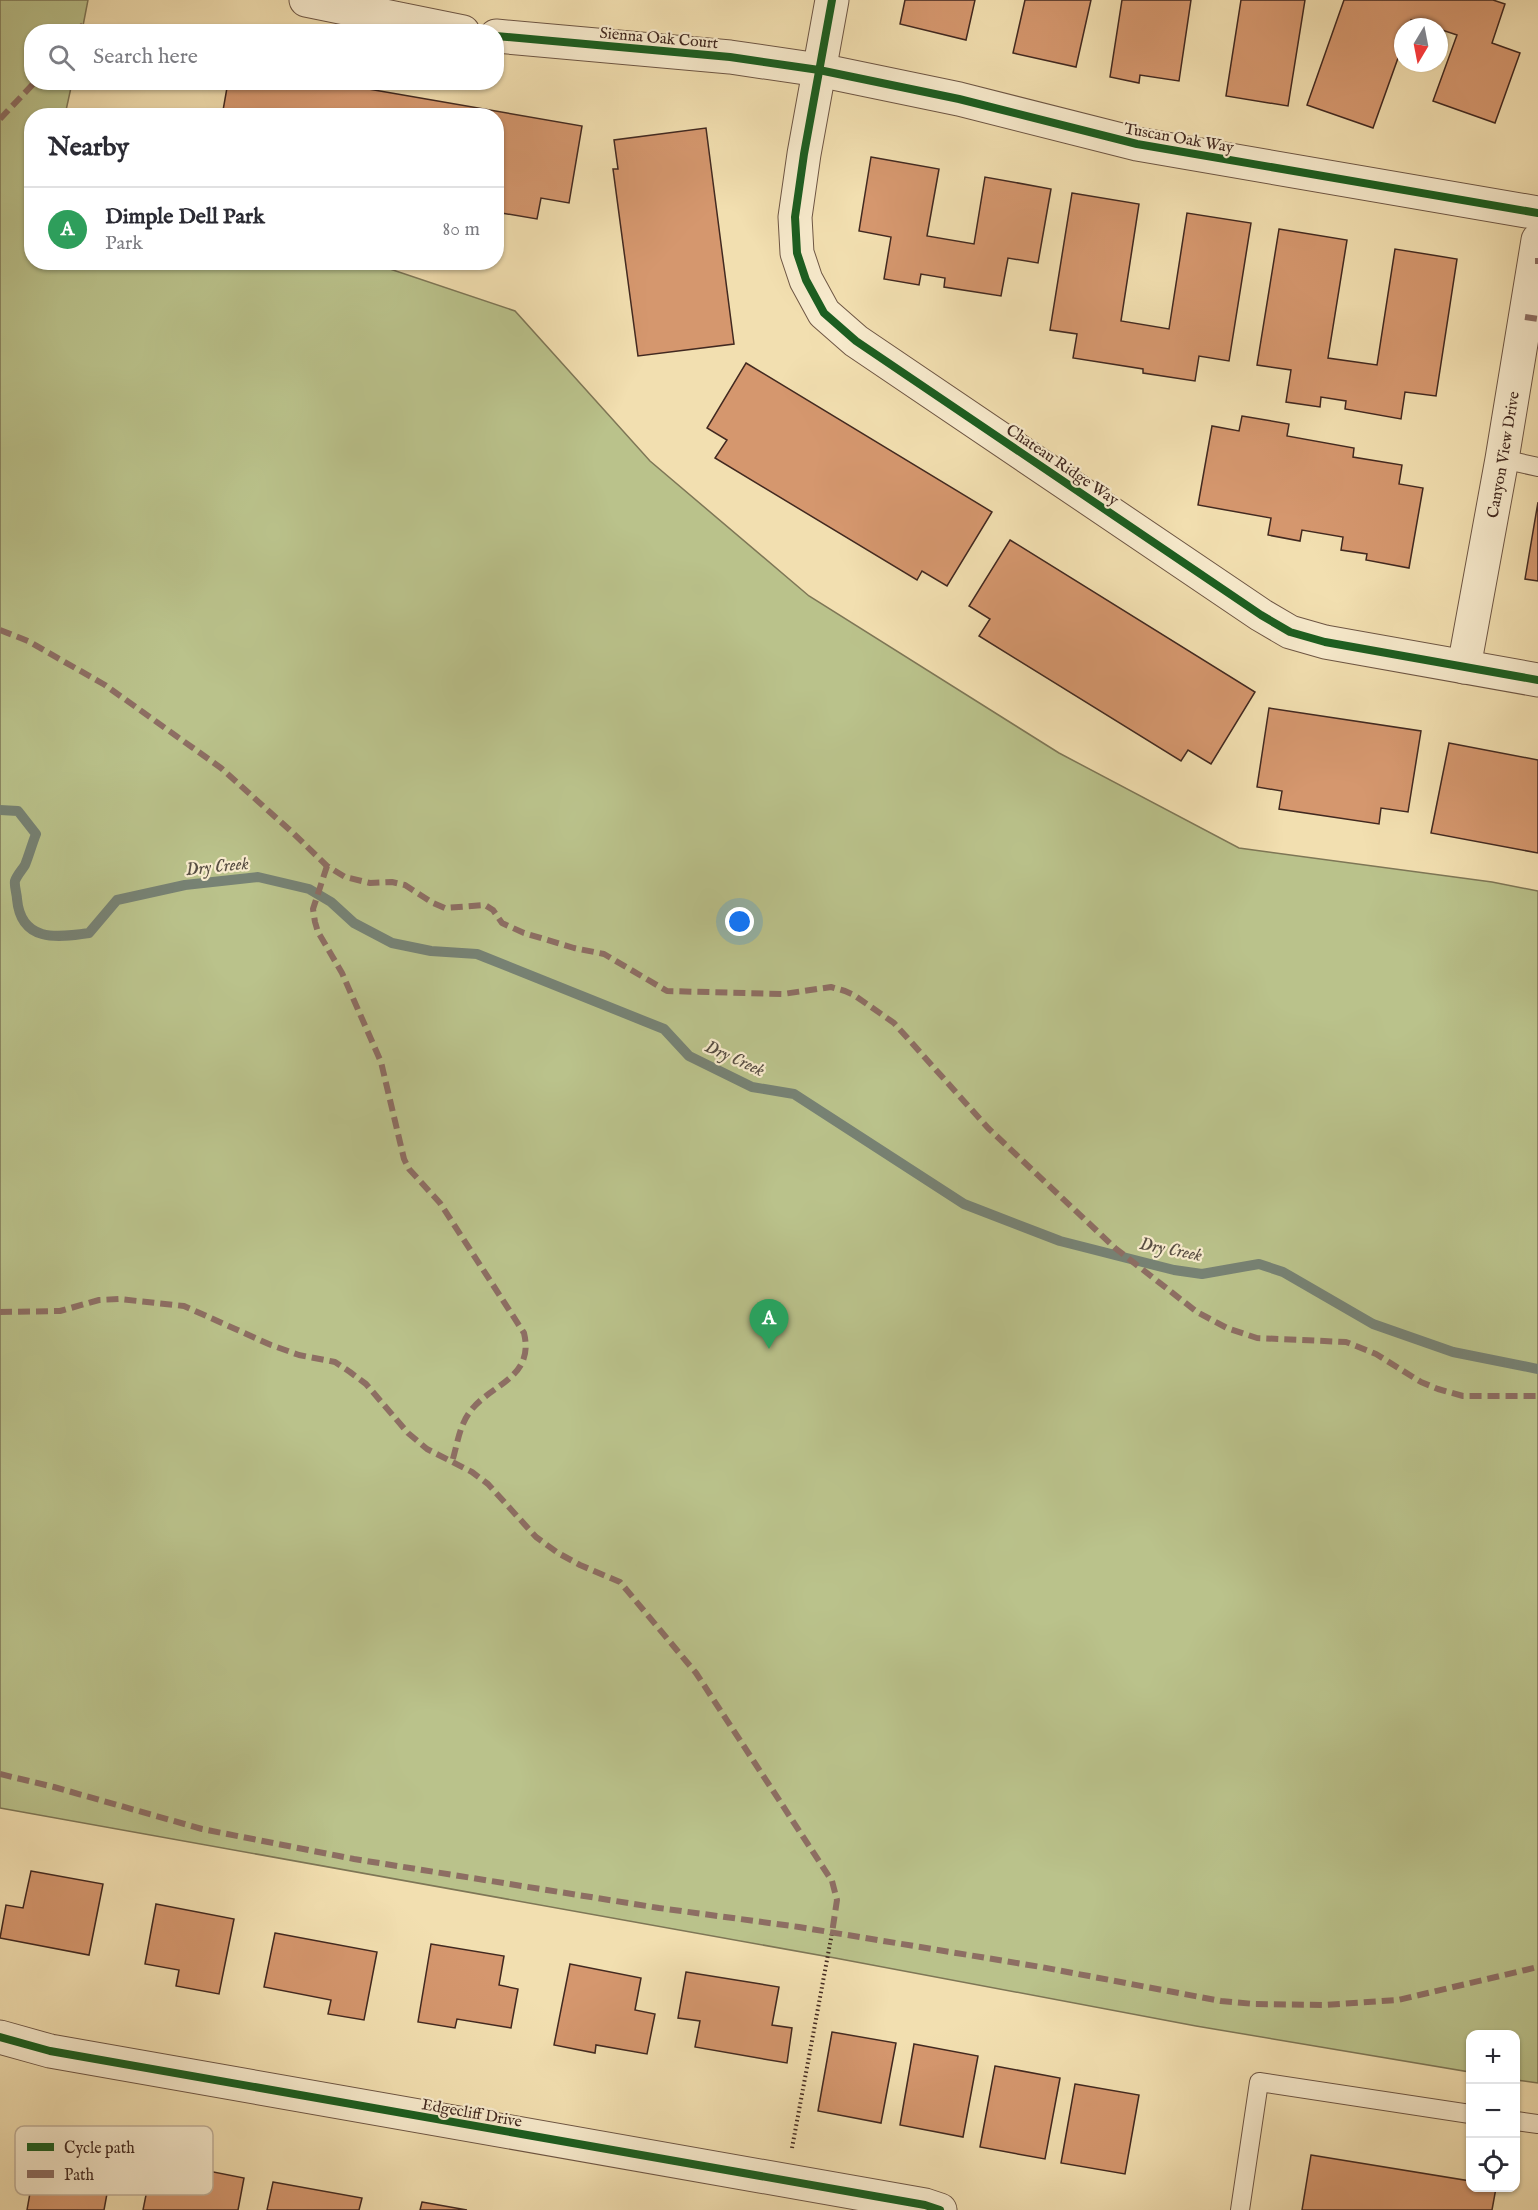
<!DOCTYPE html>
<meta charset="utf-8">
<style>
body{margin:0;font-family:"IM FELL English",serif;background:#f2f2f3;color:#2b2b33}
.controls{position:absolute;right:18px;bottom:18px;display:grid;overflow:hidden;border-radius:12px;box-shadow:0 2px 4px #0004}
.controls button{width:54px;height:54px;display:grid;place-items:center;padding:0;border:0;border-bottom:2px solid #e1e1e2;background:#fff;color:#2b2b33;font:30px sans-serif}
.compass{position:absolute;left:1394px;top:18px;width:54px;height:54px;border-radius:50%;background:#fff;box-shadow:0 2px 4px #0004;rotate:190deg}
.you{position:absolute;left:740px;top:922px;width:21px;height:21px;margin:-15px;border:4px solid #fff;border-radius:50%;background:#1a73e8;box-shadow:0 0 0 9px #1a73e833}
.badge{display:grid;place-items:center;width:39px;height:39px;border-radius:50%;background:#8f2418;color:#fff;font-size:20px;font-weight:700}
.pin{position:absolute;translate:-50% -50px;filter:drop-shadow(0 2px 3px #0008)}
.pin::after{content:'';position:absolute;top:32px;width:21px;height:18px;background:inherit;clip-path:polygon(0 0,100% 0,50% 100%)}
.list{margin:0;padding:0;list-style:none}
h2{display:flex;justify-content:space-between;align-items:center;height:78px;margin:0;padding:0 24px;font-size:26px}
h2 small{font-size:20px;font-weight:400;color:#7c7c81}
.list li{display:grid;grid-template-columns:39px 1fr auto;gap:18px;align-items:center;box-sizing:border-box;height:84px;padding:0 24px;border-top:2px solid #e1e1e2}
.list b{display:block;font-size:22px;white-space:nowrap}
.list p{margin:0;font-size:20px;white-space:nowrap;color:#7c7c81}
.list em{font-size:20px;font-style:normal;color:#7c7c81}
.icon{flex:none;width:33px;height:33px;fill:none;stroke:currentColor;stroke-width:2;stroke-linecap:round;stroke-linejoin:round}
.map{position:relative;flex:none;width:1538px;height:2210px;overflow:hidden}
.search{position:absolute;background:#fff;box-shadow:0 2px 4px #0004;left:24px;top:24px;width:480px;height:66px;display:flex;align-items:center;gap:15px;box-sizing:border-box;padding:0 21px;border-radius:24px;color:#7c7c81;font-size:22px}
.panel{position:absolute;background:#fff;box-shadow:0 2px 4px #0004;left:24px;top:108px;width:480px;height:162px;border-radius:24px}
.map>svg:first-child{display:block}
.green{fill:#bac28b;stroke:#7e7656;stroke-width:1.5}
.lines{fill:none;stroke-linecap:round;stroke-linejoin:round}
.stream{stroke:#778274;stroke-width:10}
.building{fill:#d5976e;stroke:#422920;stroke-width:1.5}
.service-casing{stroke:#6e5644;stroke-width:20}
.minor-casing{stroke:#6e5644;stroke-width:35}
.path{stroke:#422920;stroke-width:4;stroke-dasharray:1.5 3;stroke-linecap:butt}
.service{stroke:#f7eacc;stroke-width:18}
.minor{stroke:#f7eacc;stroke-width:33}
.quiet{stroke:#8d6e63;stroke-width:6;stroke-dasharray:12 6;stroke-linecap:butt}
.cycleway-casing{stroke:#f7eacc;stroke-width:11}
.cycleway{stroke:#1b5e20;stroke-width:8}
.labels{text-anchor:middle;stroke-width:4.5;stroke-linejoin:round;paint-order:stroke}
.street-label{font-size:16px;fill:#422920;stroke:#f7eacc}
.water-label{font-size:18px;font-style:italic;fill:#584e43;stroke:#f7eacc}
.key{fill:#f7eacc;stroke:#c1b098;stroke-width:1.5}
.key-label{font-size:16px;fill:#422920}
</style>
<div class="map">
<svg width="1538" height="2210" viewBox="0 0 1538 2210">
<rect width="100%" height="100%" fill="#f2dfb0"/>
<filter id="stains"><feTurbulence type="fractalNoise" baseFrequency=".00333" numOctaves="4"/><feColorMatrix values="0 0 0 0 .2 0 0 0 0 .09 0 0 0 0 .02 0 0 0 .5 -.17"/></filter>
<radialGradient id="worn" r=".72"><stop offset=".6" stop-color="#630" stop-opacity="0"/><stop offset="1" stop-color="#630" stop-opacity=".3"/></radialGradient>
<path class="green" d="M0,0h88l-6,31 -50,1v50l40,1 -7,32 -33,1v146h286l72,7 125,42 135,150 159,135 250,157 180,95 253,34 46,9v1192l-22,-3v-46h-46v38l-274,-46 -361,-68 -835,-150z"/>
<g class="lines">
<path class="stream" d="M0,810l18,1 18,23c-4,10 -7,21 -11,31 -3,5 -8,10 -10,16 -1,5 2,13 2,18 4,43 39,39 72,34l28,-33 68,-15 73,-8 51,12 22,13 23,21 38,20 39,8 46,3 187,75 25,27 63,31 42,7 170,110 96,37 114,29 28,4 57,-10 24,8 90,52 80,28 85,17"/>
</g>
<g class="building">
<path d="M905,0h70l-9,40 -66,-16z"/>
<path d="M1025,0h66l-15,67 -63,-14z"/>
<path d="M1122,0h69l-12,81 -39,-6 -1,8 -29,-6z"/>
<path d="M1241,0h64l-17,106 -62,-10z"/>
<path d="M1344,0h149l12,4 -13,39 28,10 -25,70 -62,-22 24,-66 -18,-6v-2h-6l-22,-7 -2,7h-6v17l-30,84 -66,-23z"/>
<path d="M228,82h100l254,44 -13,77 -28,-5 -4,21 -41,-7v-96h-274z"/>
<path d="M706,128l28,216 -96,12 -25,-187h5l-4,-29z"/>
<path d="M871,157l68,12 -12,67 47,8 11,-67 66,12 -13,74 -30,-5 -7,38 -57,-9 1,-9 -24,-4 -2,11 -35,-6 7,-42 -32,-6z"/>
<path d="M1072,193l67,11 -18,117 48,8 18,-116 64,10 -22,138 -30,-5 -4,25 -52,-8v-4l-70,-11 4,-24 -27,-4z"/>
<path d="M1279,229l68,11 -19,118 49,7 18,-116 62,10 -21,137 -31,-4 -4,27 -56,-10 1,-8 -25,-4 -1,10 -34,-5 5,-32 -34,-5z"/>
<path d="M746,363l246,149 -45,74 -25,-15 -5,9 -202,-122 12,-18 -20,-12z"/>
<path d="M1242,416l47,8 -2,12 67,12 -1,9 49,8 -3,19 24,4 -14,80 -43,-8 1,-6 -26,-4 2,-13 -41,-7 -2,11 -32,-6 3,-17 -73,-13 14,-79 27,5z"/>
<path d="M1538,502v79l-13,-2z"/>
<path d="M1010,540l245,152 -44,72 -23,-14 -7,11 -202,-125 11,-17 -21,-13z"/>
<path d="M1269,708l152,23 -13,81 -27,-4 -2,16 -100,-15 3,-18 -25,-4z"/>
<path d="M1449,743l89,17v93l-107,-20z"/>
<path d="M31,1871l72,13 -14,71 -89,-17 6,-33 17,3z"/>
<path d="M156,1904l78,15 -15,75 -43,-8 3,-16 -34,-6z"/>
<path d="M275,1933l102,19 -13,68 -36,-6 3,-14 -67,-13z"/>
<path d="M431,1944l73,12 -5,29 19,4 -7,39 -54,-9 -2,9 -37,-6z"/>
<path d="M570,1964l71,14 -6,32 20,4 -8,40 -51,-9 -1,8 -41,-8z"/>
<path d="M686,1972l93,15 -7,38 20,3 -5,35 -92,-16 5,-26 -22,-3z"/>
<path d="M832,2032l64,11 -15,80 -63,-12z"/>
<path d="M914,2044l64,12 -15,81 -63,-12z"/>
<path d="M995,2066l65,12 -15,81 -65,-12z"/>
<path d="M1075,2084l64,11 -14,79 -64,-11z"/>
<path d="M38,2148l42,8 -2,10 33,6 -7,38h-77z"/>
<path d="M1311,2155l159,26v7h26l-4,22h-190z"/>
<path d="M153,2160l91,18 -6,32h-95z"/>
<path d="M273,2182l89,16 -3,12h-92z"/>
<path d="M422,2202l45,8h-47z"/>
</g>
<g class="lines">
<g class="service-casing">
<g id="service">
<path d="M1502,459l36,8"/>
<path d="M1516,2121l22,3"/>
<path d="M1240,2210l19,-128 211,32"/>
</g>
</g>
<g class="minor-casing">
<g id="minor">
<path d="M306,0l157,32"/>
<path d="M832,0l-28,154 -9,63 2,36 9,27 18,33 32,28 405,274 29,17 35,10 213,38"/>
<path d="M496,36l234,21 89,13 140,29 178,45 401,69"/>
<path id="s1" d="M1464,667l38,-208 36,-219"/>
<path d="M0,2037l50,14 875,154 15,5"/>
</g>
</g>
<path class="path" d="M792,2148l40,-215"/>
<use href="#service" class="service"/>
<use href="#minor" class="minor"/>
<g class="quiet">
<path d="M74,32l9,-7"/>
<path d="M0,119l35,-37"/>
<path d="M1535,261h3"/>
<path d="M1525,317l13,2"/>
<path d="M0,630l28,11 77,44 116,83 71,64 35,34 18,11 25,6 22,-1 13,3 28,18 12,5 40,-3 8,5 9,13 22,10 50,15 30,6 63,37 116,3 48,-7 14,4 9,4 40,28 94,105 127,120 82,64 30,16 30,10 89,4 30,12 45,28 17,7 25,7h75"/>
<path d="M327,866l-14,43 2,13 3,10 24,41 39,89 23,97 5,10 31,34 84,130c11,46 -35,51 -55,80 -10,14 -12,33 -17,49"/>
<path d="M0,1312l60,-1 39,-11 20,-1 65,7 87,39 28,10 36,7 15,10 16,12 42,49 19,16 45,23 16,12 48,53 22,16 22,12 40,17 76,91 136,208 5,19 -5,33"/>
<path d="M0,1774l54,13 148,42 152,30 305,49 140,19 242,40 180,34 33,3 71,1 73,-5 140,-33"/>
</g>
<g class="cycleway-casing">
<g id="cycleway">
<path d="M832,0l-28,154 -9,63 2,36 9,27 18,33 32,28 405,274 29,17 35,10 213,38"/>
<path d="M496,36l234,21 89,13 140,29 178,45 401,69"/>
<path d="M0,2037l50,14 875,154 15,5"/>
</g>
</g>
<use href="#cycleway" class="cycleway"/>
</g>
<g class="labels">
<g class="street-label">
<text transform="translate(659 37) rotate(5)" y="6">Sienna Oak Court</text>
<text transform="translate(1179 137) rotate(10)" y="6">Tuscan Oak Way</text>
<text dy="6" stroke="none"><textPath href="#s1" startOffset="216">Canyon View Drive</textPath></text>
<text transform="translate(1063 464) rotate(34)" y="6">Chateau Ridge Way</text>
<text transform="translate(472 2112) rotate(10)" y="6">Edgecliff Drive</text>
</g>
<g class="water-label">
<text transform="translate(217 866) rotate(-6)" y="6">Dry Creek</text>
<text transform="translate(735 1058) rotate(24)" y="6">Dry Creek</text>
<text transform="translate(1171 1249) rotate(11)" y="6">Dry Creek</text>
</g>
</g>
<rect x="15" y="2126" width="198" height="69" rx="9" class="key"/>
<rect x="27" y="2143" width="27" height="8" fill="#1b5e20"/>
<rect x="27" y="2170" width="27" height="8" fill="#8d6e63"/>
<g class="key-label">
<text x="64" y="2153">Cycle path</text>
<text x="64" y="2180">Path</text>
</g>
<rect width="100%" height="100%" filter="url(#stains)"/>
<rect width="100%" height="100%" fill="url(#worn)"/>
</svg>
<div class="controls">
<button>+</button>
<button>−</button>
<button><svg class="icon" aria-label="locate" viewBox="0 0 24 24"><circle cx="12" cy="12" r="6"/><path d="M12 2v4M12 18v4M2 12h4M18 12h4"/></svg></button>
</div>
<svg class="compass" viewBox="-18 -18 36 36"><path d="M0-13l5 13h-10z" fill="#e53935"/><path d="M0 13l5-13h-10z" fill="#7c7c81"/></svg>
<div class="you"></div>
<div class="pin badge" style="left:769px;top:1349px;background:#2e9e5b">A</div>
<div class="search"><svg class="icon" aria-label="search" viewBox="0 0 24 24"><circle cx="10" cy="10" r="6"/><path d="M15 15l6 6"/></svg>Search here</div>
<section class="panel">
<h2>Nearby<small></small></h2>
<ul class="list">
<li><span class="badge" style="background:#2e9e5b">A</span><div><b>Dimple Dell Park</b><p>Park</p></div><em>80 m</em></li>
</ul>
</section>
</div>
